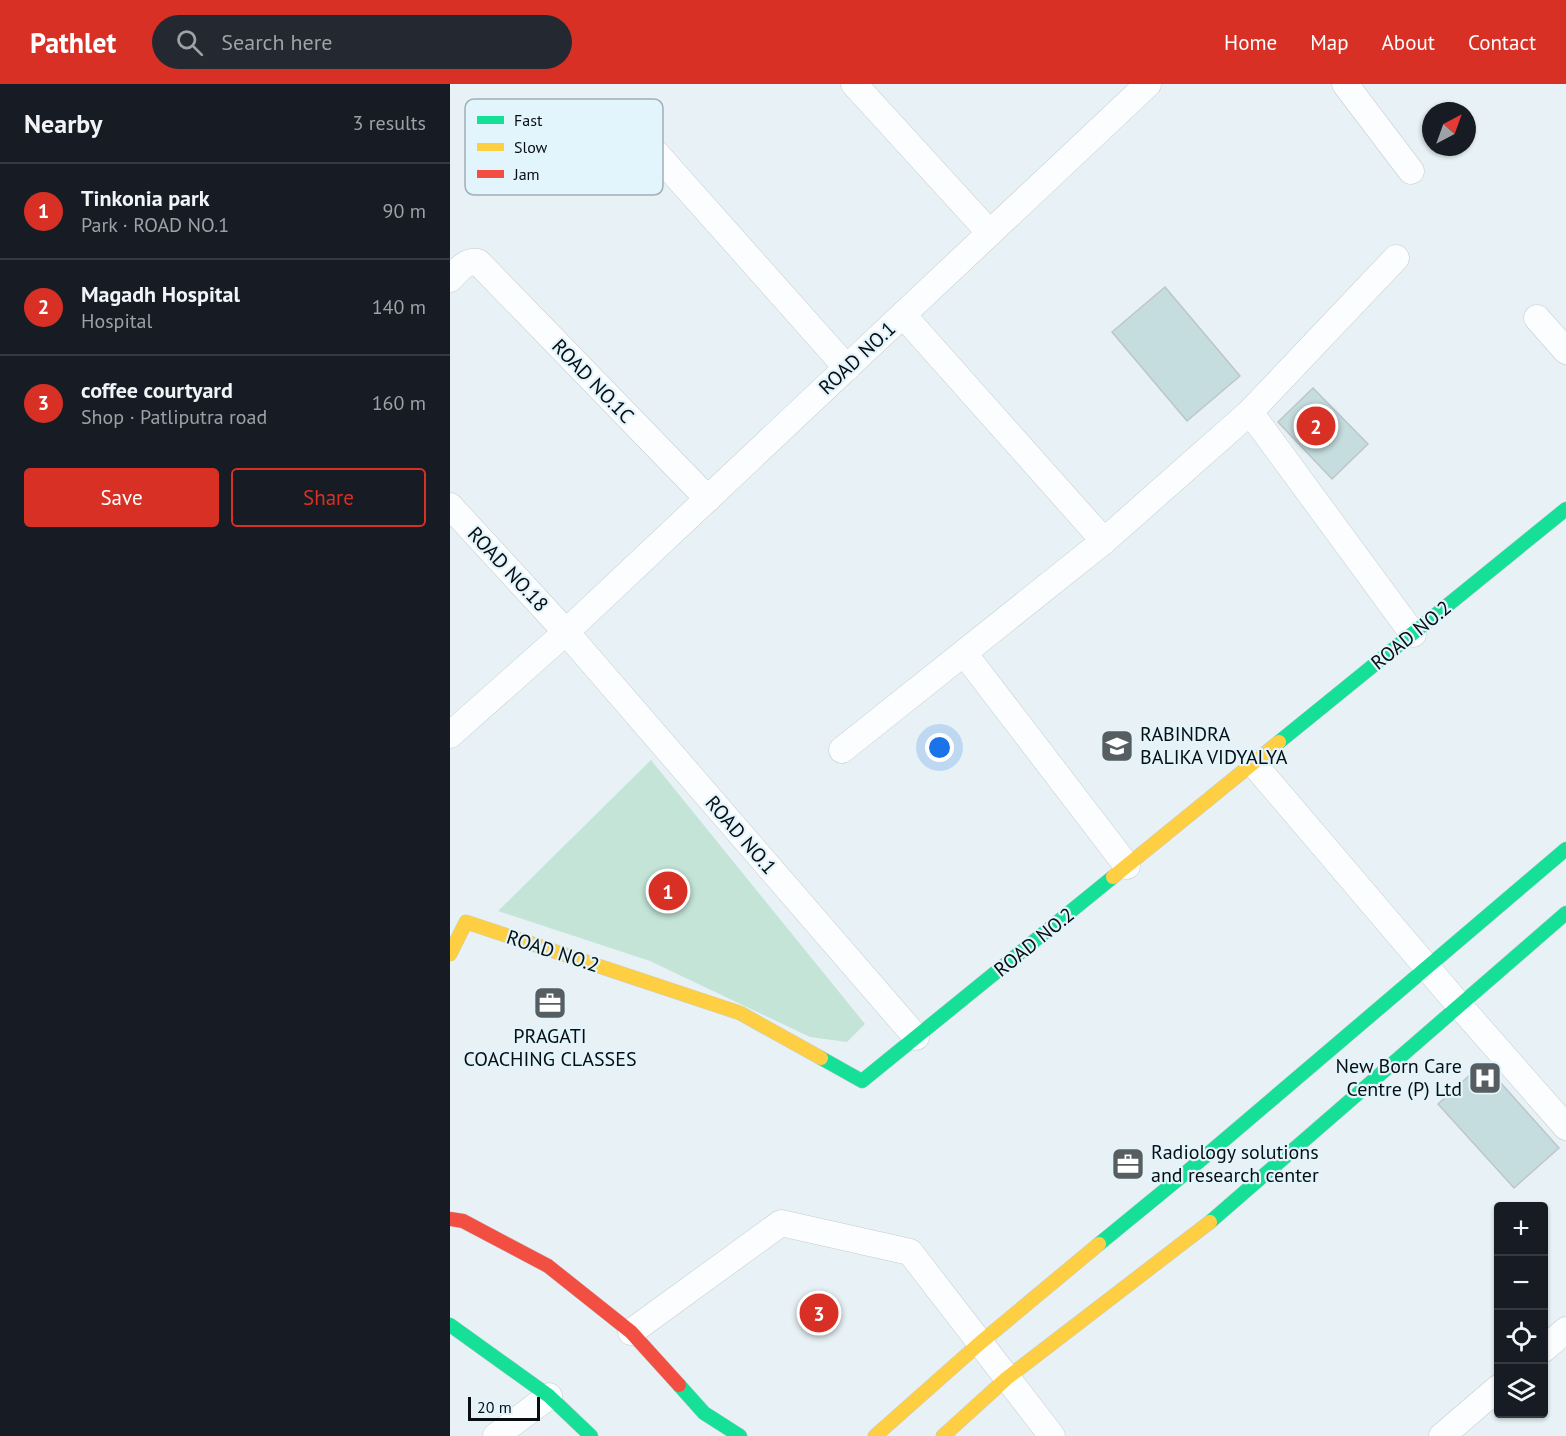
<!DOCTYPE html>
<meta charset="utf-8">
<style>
body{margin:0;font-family:"PT Sans",sans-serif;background:#242831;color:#f1f3f6}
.controls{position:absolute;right:18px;bottom:18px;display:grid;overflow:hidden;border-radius:6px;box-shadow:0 2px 4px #0004}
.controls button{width:54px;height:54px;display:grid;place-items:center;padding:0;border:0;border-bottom:2px solid #363941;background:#171b24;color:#f1f3f6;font:30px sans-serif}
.compass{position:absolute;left:972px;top:18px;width:54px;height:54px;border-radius:50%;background:#171b24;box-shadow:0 2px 4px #0004;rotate:41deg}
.scale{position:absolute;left:18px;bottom:15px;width:72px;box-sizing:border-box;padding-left:6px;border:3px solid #080e11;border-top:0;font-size:16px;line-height:21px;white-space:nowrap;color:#080e11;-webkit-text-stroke:4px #e2f4fc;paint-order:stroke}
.you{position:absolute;left:490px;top:664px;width:21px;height:21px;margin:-15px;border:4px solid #fff;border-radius:50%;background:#1a73e8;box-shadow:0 0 0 9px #1a73e833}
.badge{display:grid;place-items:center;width:39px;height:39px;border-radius:50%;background:#d93025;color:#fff;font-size:20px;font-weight:700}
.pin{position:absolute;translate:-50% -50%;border:3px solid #fff;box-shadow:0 2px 6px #0006}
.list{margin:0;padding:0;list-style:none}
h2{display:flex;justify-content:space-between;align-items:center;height:78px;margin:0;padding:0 24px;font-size:26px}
h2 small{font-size:20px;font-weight:400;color:#9ea1a6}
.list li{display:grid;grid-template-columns:39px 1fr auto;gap:18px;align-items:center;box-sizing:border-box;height:96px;padding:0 24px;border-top:2px solid #363941}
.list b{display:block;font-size:22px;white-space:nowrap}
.list p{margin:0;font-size:20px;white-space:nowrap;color:#9ea1a6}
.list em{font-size:20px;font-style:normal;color:#9ea1a6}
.actions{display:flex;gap:12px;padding:18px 24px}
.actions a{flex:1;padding:14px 0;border:2px solid #d93025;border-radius:6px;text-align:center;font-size:21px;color:#d93025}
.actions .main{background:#d93025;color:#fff}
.icon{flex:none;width:33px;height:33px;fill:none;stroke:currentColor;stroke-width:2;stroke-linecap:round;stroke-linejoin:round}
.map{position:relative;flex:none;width:1116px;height:1352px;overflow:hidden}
header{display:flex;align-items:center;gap:36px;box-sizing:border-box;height:84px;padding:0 30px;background:#d93025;color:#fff}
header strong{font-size:28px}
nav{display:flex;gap:33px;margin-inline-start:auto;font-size:21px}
.search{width:420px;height:54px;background:#242831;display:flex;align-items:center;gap:15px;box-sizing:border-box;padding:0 21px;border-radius:33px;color:#9ea1a6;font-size:22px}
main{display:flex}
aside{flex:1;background:#171b24}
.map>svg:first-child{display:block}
.green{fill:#c3e4d7}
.building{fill:#c5ddde;stroke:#bec6c8;stroke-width:1.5}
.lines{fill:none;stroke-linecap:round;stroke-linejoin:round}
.street-casing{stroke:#c4cccf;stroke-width:27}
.fast-casing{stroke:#c4cccf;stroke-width:15}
.slow-casing{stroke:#c4cccf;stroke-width:15}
.jam-casing{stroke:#c4cccf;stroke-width:15}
.street{stroke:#fcfdfe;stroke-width:26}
.fast{stroke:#16e098;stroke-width:14}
.slow{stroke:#ffcf43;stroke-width:14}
.jam{stroke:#f24e42;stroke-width:14}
.labels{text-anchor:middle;stroke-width:4.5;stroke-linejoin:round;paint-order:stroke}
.street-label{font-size:20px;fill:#080e11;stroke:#e2f4fc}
.poi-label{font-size:20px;fill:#080e11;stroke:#e2f4fc;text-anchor:start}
.key{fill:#e2f4fc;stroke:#a1afb6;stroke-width:1.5}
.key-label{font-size:16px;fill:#080e11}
</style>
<header>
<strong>Pathlet</strong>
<div class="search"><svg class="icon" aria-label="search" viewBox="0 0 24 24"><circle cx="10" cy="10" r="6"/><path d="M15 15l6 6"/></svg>Search here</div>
<nav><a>Home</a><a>Map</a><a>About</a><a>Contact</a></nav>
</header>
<main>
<aside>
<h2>Nearby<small>3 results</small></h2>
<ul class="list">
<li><span class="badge">1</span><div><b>Tinkonia park</b><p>Park · ROAD NO.1</p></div><em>90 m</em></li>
<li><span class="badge">2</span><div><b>Magadh Hospital</b><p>Hospital</p></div><em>140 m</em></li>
<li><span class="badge">3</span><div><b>coffee courtyard</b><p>Shop · Patliputra road</p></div><em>160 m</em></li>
</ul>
<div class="actions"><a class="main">Save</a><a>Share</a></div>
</aside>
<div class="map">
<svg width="1116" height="1352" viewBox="0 0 1116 1352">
<rect width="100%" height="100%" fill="#e8f2f6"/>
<path class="green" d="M201,676l214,264 -18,18 -37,-5 -160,-76 -152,-50z"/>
<g class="building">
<path d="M715,203l75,89 -53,45 -75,-89z"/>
<path d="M863,304l55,56 -36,35 -54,-57z"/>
<path d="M1033,979l76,85 -45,40 -76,-84z"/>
</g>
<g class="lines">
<g class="street-casing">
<g id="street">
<path d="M404,0l136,149"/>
<path d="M895,0l66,87"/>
<path d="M189,50l208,234"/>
<path d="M0,195c8,-8 15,-19 28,-17l230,237"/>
<path d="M453,231l201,226"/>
<path d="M1087,234l29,33"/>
<path d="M800,328l146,-154"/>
<path d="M0,422l116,126 582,-548"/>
<path d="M514,569l163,213"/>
<path d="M0,651l116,-103 350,405"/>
<path d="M392,666l262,-209 146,-129 163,222"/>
<path d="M803,679l206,242 107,122"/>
<path d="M181,1248l150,-109 129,29 142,184"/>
<path d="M1094,1265l22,-19"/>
<path d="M46,1352l53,-40"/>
<path d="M992,1352l56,-48"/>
</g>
</g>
<g class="fast-casing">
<g id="fast">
<path d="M829,658l287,-233"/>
<path d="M371,974l41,23 251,-204"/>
<path d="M760,1138l356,-309"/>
<path d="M649,1160l83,-68 384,-327"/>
<path d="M0,1241l99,71 42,40"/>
<path d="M229,1301l25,28 36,23"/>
</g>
</g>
<g class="slow-casing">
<g id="slow">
<path d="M663,793l166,-135"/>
<path d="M0,870l16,-32 274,91 81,45"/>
<path d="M425,1352l105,-93 119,-99"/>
<path d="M493,1352l64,-58 203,-156"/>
</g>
</g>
<g class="jam-casing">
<path id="jam" d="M0,1135l13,2 85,45 83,66 48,53"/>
</g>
<use href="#street" class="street"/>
<use href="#fast" class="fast"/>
<use href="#slow" class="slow"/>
<use href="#jam" class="jam"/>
</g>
<defs>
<g id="school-square" transform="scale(1.725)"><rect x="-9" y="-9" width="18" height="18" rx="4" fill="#565e61" stroke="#e2f4fc"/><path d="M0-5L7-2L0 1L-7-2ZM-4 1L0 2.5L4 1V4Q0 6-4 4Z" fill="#fff"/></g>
<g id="office-square" transform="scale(1.725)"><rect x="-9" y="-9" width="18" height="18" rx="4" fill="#565e61" stroke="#e2f4fc"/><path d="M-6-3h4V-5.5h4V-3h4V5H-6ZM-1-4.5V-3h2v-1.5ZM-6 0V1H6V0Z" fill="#fff"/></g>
<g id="hospital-square" transform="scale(1.725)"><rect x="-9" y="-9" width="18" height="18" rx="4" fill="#565e61" stroke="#e2f4fc"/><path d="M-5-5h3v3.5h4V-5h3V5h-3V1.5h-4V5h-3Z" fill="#fff"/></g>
</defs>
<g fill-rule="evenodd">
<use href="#school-square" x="667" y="662"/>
<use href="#office-square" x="100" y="919"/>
<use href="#hospital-square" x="1035" y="994"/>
<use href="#office-square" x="678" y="1080"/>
</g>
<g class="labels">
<g class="street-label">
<text transform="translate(407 274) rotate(-43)" y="7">ROAD NO.1</text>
<text transform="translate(143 297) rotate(46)" y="7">ROAD NO.1C</text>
<text transform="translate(58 485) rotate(47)" y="7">ROAD NO.18</text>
<text transform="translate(961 551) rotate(-39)" y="7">ROAD NO.2</text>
<text transform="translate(291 751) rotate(49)" y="7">ROAD NO.1</text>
<text transform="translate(584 858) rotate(-39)" y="7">ROAD NO.2</text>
<text transform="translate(103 867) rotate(18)" y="7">ROAD NO.2</text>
</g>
<g class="poi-label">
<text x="690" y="657">RABINDRA<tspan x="690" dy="23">BALIKA VIDYALYA</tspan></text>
<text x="100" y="959" text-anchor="middle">PRAGATI<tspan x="100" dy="23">COACHING CLASSES</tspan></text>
<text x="1012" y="989" text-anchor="end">New Born Care<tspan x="1012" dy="23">Centre (P) Ltd</tspan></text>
<text x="701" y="1075">Radiology solutions<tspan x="701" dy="23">and research center</tspan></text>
</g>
</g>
<rect x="15" y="15" width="198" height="96" rx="9" class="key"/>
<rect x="27" y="32" width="27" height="8" fill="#16e098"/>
<rect x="27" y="59" width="27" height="8" fill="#ffcf43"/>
<rect x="27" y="86" width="27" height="8" fill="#f24e42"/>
<g class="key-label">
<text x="64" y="42">Fast</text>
<text x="64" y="69">Slow</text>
<text x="64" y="96">Jam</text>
</g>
</svg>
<div class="controls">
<button>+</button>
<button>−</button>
<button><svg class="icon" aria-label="locate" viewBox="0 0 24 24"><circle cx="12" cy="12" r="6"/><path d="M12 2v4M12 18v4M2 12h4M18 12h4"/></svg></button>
<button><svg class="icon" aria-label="layers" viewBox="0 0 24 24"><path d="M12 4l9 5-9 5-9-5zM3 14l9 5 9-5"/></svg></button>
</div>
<svg class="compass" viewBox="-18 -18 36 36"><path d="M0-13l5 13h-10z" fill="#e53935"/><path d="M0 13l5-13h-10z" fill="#9ea1a6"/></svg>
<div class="scale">20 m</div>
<div class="you"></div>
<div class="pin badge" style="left:218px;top:807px">1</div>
<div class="pin badge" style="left:866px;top:342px">2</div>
<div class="pin badge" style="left:369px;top:1229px">3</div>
</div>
</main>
